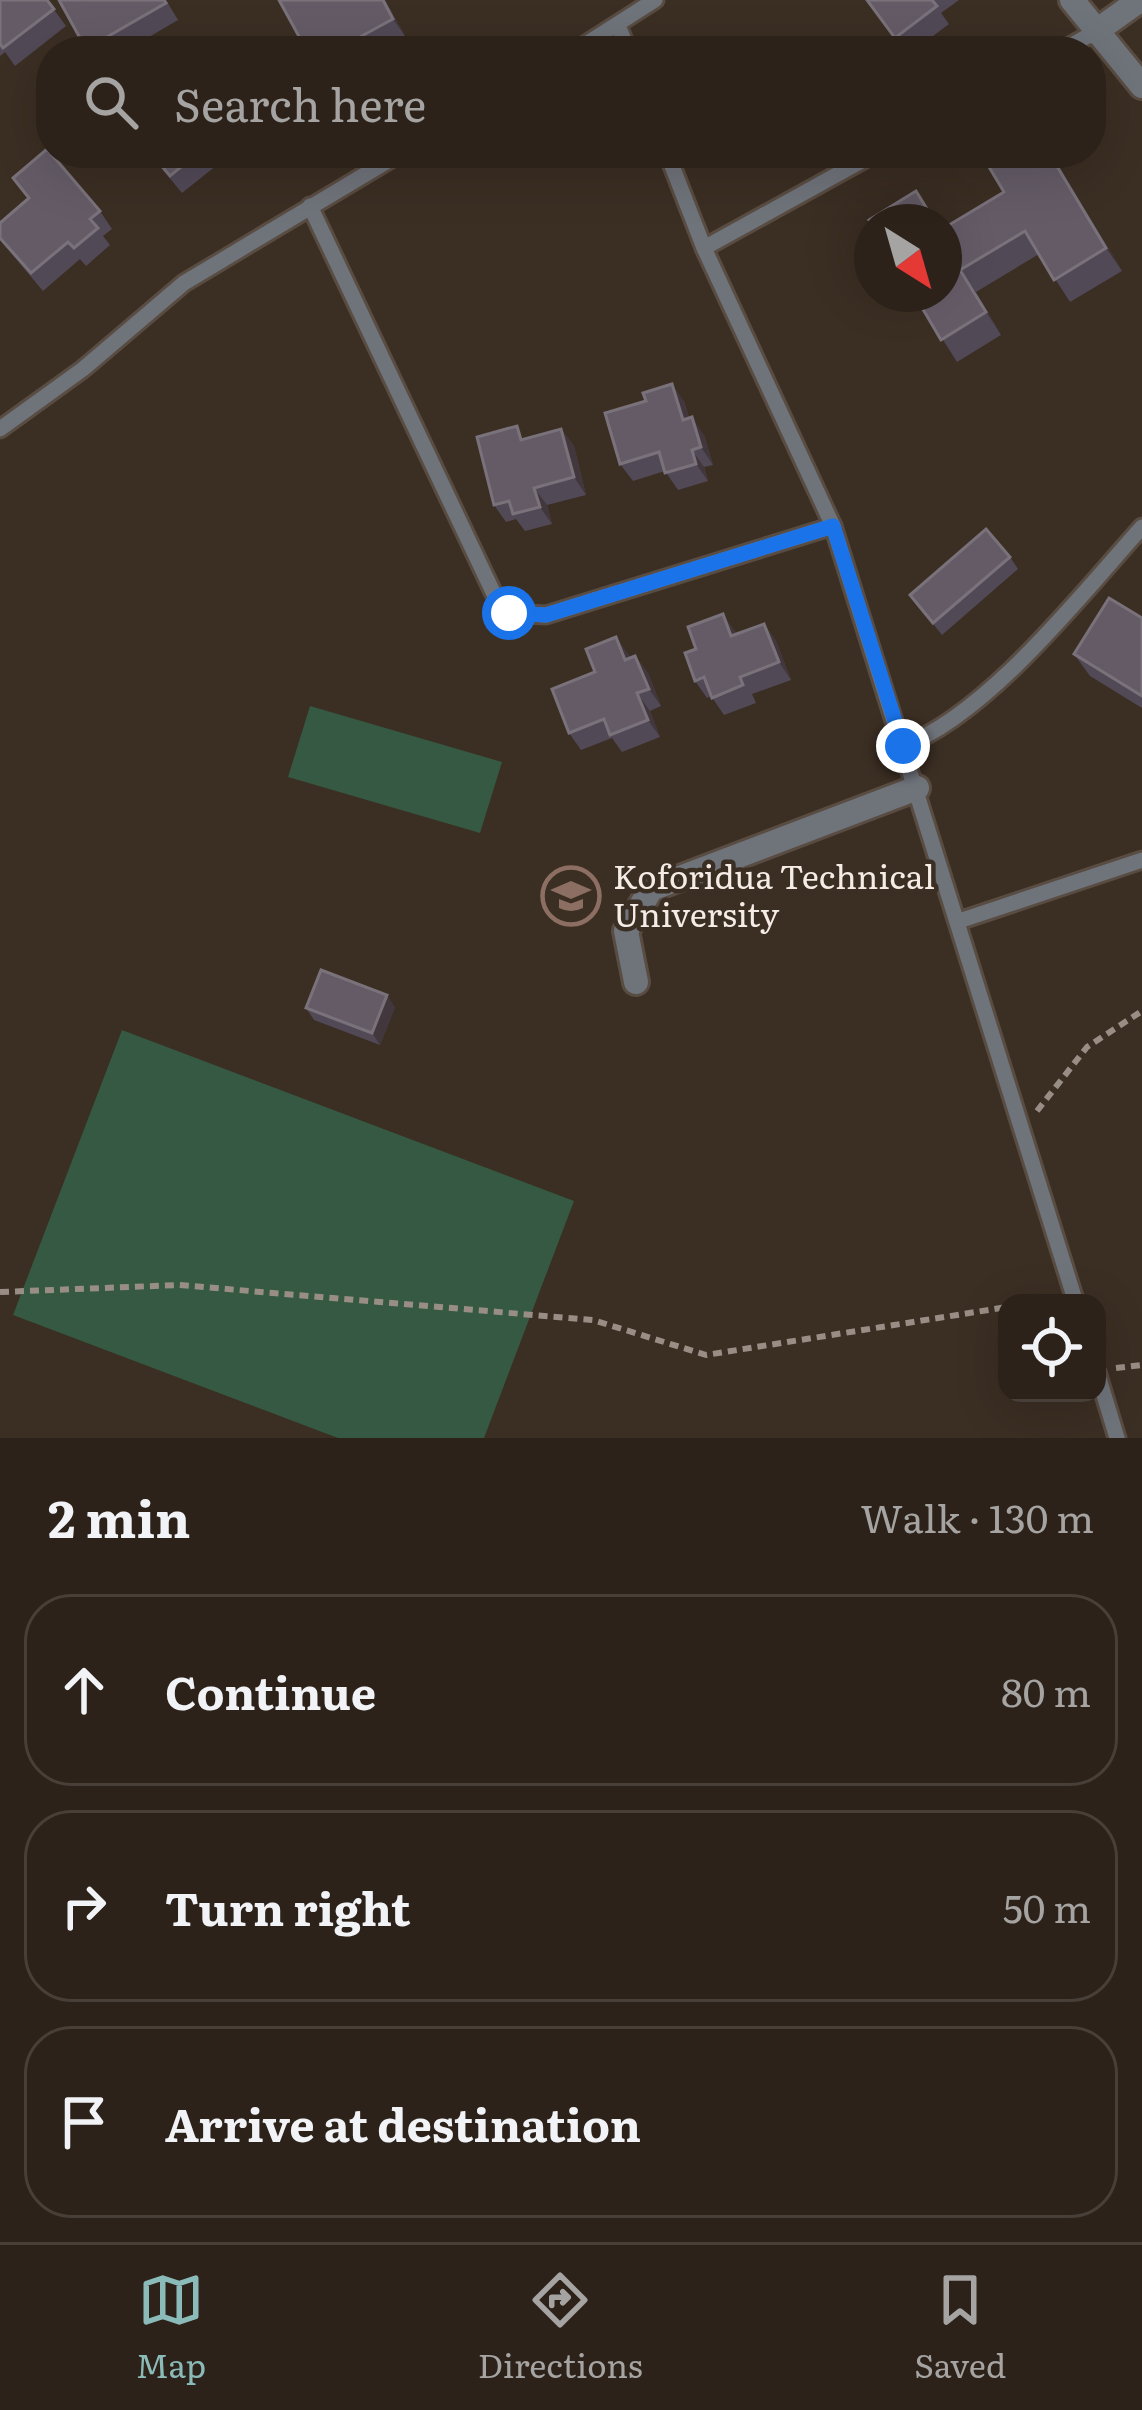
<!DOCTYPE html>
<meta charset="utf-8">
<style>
body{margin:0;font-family:Literata,serif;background:#382f27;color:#f1f3f6}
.controls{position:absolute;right:36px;bottom:36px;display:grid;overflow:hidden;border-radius:24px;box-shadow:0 12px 48px #0002}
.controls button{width:108px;height:108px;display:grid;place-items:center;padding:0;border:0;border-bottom:3px solid #483f39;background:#2c221a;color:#f1f3f6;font:60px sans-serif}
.compass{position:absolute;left:854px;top:204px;width:108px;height:108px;border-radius:50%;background:#2c221a;box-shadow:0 12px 48px #0002;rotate:143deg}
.stop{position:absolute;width:36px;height:36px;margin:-27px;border:9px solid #1a73e8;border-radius:50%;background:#fff}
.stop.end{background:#1a73e8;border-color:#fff;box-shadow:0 3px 12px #0008}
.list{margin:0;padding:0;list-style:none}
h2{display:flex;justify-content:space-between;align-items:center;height:156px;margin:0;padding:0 48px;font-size:51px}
h2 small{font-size:39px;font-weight:400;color:#a6a4a2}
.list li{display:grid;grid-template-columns:78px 1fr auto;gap:36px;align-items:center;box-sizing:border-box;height:192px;margin:0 24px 24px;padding:0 24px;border:3px solid #483f39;border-radius:48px}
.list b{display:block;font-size:45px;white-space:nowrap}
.list em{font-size:39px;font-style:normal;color:#a6a4a2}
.icon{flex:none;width:66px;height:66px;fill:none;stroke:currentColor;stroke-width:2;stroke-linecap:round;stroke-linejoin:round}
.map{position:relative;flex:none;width:1142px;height:1438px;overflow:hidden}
.search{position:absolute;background:#2c221a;box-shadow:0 12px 48px #0002;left:36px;right:36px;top:36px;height:132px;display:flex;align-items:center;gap:30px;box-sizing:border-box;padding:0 42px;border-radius:48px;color:#a6a4a2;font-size:45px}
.sheet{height:804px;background:#2c221a}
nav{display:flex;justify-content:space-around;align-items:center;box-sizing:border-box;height:168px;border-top:3px solid #483f39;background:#2c221a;font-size:33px;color:#a6a4a2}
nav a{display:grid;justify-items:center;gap:6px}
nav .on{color:#8bbbb9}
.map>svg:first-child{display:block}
.park{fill:#355942}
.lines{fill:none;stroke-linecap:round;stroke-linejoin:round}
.lane-casing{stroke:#594c42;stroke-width:21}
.street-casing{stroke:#594c42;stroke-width:30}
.path{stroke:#998e85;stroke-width:6;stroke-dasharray:9 6;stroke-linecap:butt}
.lane{stroke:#6f737a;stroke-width:15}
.street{stroke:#6f737a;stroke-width:24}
.wall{fill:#524957}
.shaded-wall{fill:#42373c}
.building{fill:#645b66;stroke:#7a727a;stroke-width:3}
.route{stroke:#1a73e8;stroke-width:15}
.labels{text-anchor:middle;stroke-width:9;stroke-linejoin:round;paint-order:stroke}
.poi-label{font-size:33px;fill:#f5ece5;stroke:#3b2e23;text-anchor:start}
</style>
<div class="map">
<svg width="1142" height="1438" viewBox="0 0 1142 1438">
<rect width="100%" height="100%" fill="#3b2e23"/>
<g class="park">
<path d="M310,706l192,56 -22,71 -192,-56z"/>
<path d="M122,1030l452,171 -90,237h-146l-325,-123z"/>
</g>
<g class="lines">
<g class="lane-casing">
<g id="lane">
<path d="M618,25l10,26"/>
<path d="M575,51l80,-51"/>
<path d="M1061,51l34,-19"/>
<path d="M667,153l37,95"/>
<path d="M876,153l-172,95 129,278 243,777"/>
<path d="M310,206l183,386 16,21 37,2 287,-89"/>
<path d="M0,429l83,-60 101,-86 217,-130"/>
<path d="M903,746c84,-31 178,-151 239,-219"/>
<path d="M959,921l183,-61"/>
<path d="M1097,1372l20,66"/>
</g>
</g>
<g class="street-casing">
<g id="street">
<path d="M1072,0l70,86"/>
<path d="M1095,32l45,-32"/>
<path d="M636,982l-10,-51 25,-42 266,-101"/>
</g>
</g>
<g class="path">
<path d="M1037,1111l50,-64 55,-36"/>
<path d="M0,1292l179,-7 414,35 113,35 301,-48"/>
<path d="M1035,1303l20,-3"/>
<path d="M1116,1368l26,-3"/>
</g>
<use href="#lane" class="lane"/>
<use href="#street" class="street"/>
</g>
<g class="wall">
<path d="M0,0h47l19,26 -51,40 -10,-14 -5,4z"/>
<path d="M59,0h107l12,20 -53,31h-37z"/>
<path d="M279,0h106l20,36 -28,15h-70z"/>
<path d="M866,0h93l-18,13 8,11 -36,27h-9z"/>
<path d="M149,153h68l5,8 -40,32z"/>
<path d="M1051,153l71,118 -52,31 -31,-48 -63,38 25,43 -44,27 -43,-68 90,-102z"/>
<path d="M13,178l87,33 12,18 -9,7 7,9 -24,21 -6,-7 -37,32 -43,-51v-17l28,-24z"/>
<path d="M684,401l5,17 15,17 9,30 -9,2 4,14 -30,9 -13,-19 -32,10 -13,-17z"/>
<path d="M561,429l13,17 12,49 -39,10 5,19 -27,7 -9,-12 -10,3 -12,-17 32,-67z"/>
<path d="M1010,557l8,12 -76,66 -32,-40z"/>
<path d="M1142,618v90l-52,-32 -16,-22z"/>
<path d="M764,624l12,17 15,39 -39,14 4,9 -32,12 -13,-19 -4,2 -12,-17 40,-50 1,3z"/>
<path d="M616,637l14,21 5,-2 13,17 13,33 -11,5 10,26 -38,15 -10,-14 -31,12 -12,-17 26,-61z"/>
<path d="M395,1007l-15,38 -66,-25 -8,-12z"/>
</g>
<g class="shaded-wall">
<path d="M383,0h2l20,36 -12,-17z"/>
<path d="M1049,153h2l71,118 -16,-23z"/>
<path d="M960,270l16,22 25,43 -15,-23z"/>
<path d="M672,384l12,17 11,36 -12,-17z"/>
<path d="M692,417l12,18 9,30 -12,-18z"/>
<path d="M561,429l13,17 12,49 -12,-18z"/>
<path d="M692,450l12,17 4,14 -12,-17z"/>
<path d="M534,488l13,17 5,19 -12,-17z"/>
<path d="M723,614l12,17 8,22 -12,-17z"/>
<path d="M764,624l12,17 15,39 -12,-18z"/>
<path d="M616,637l13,18 8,22 -12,-17z"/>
<path d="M635,656l13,17 13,33 -12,-17z"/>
<path d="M637,693l13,18 10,26 -12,-17z"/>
<path d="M387,995l8,12 -15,38 -8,-12z"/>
</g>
<g class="building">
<path d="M0,0h47l7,9 -51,39 -3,-4z"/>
<path d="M59,0h105l2,3 -80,46z"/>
<path d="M279,0h104l10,19 -35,19 7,12 -2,1h-56z"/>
<path d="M867,0h65l5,6 -42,32z"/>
<path d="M47,149l53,62 -10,8 8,9 -24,20 -6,-6 -37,31 -31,-35v-15l29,-25 -16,-20z"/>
<path d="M151,153h47l-28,23z"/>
<path d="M989,153h60l57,95 -52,32 -29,-49 -65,39 26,42 -45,28 -27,-46h30v-66l60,-36 -21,-35z"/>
<path d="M916,191l19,31h-63v3l-3,-5z"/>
<path d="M672,384l11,36 9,-3 9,30 -9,3 4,14 -31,9 -6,-21 -39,12 -15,-51 41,-12 -3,-8z"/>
<path d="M517,426l4,14 40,-11 13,48 -40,11 6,19 -27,7 -4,-13 -15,4 -17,-68z"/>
<path d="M986,529l24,28 -77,66 -23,-28z"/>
<path d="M1109,598l33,20v78l-68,-42z"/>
<path d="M723,614l8,22 33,-12 15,38 -39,15 3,8 -31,13 -8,-21 -9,4 -10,-28 11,-4 -8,-22z"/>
<path d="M616,637l9,23 10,-4 14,33 -12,4 11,27 -38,15 -6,-16 -35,14 -17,-44 43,-17 -9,-23z"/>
<path d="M321,970l66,25 -15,38 -66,-25z"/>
</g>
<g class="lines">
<path class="route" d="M509,613l37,2 287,-89 70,220"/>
</g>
<defs>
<g id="school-ring" transform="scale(3)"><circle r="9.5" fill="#3b2e23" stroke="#8d6e63" stroke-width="1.5"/><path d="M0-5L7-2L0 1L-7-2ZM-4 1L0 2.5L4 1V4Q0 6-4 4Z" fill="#8d6e63"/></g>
</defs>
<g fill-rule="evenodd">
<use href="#school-ring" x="571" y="896"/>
</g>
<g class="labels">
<g class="poi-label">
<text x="613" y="889">Koforidua Technical<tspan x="613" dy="38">University</tspan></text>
</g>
</g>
</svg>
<div class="controls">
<button><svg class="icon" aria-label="locate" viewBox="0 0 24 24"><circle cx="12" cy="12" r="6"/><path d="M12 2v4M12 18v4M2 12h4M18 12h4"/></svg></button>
</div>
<svg class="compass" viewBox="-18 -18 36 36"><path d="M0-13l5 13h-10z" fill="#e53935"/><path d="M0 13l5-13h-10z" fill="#a6a4a2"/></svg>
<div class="stop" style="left:509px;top:613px"></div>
<div class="stop end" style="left:903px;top:746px"></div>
<div class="search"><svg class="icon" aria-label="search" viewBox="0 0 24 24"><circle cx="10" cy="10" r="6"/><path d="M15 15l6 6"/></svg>Search here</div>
</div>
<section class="sheet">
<h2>2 min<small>Walk · 130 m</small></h2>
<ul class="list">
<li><svg class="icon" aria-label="ahead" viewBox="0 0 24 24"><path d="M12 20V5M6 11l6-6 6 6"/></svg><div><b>Continue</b></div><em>80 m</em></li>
<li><svg class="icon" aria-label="right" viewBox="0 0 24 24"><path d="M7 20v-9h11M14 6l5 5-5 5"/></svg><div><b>Turn right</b></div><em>50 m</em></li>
<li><svg class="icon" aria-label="arrive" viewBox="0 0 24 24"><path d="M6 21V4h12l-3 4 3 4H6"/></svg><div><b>Arrive at destination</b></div></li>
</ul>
</section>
<nav>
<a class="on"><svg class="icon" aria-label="map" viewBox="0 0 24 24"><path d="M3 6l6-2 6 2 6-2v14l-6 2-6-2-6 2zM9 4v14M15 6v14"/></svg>Map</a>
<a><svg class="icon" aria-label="directions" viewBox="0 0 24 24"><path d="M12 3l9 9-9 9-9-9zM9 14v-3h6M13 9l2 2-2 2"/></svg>Directions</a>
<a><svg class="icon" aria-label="saved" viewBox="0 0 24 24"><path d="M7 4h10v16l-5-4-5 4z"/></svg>Saved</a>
</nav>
